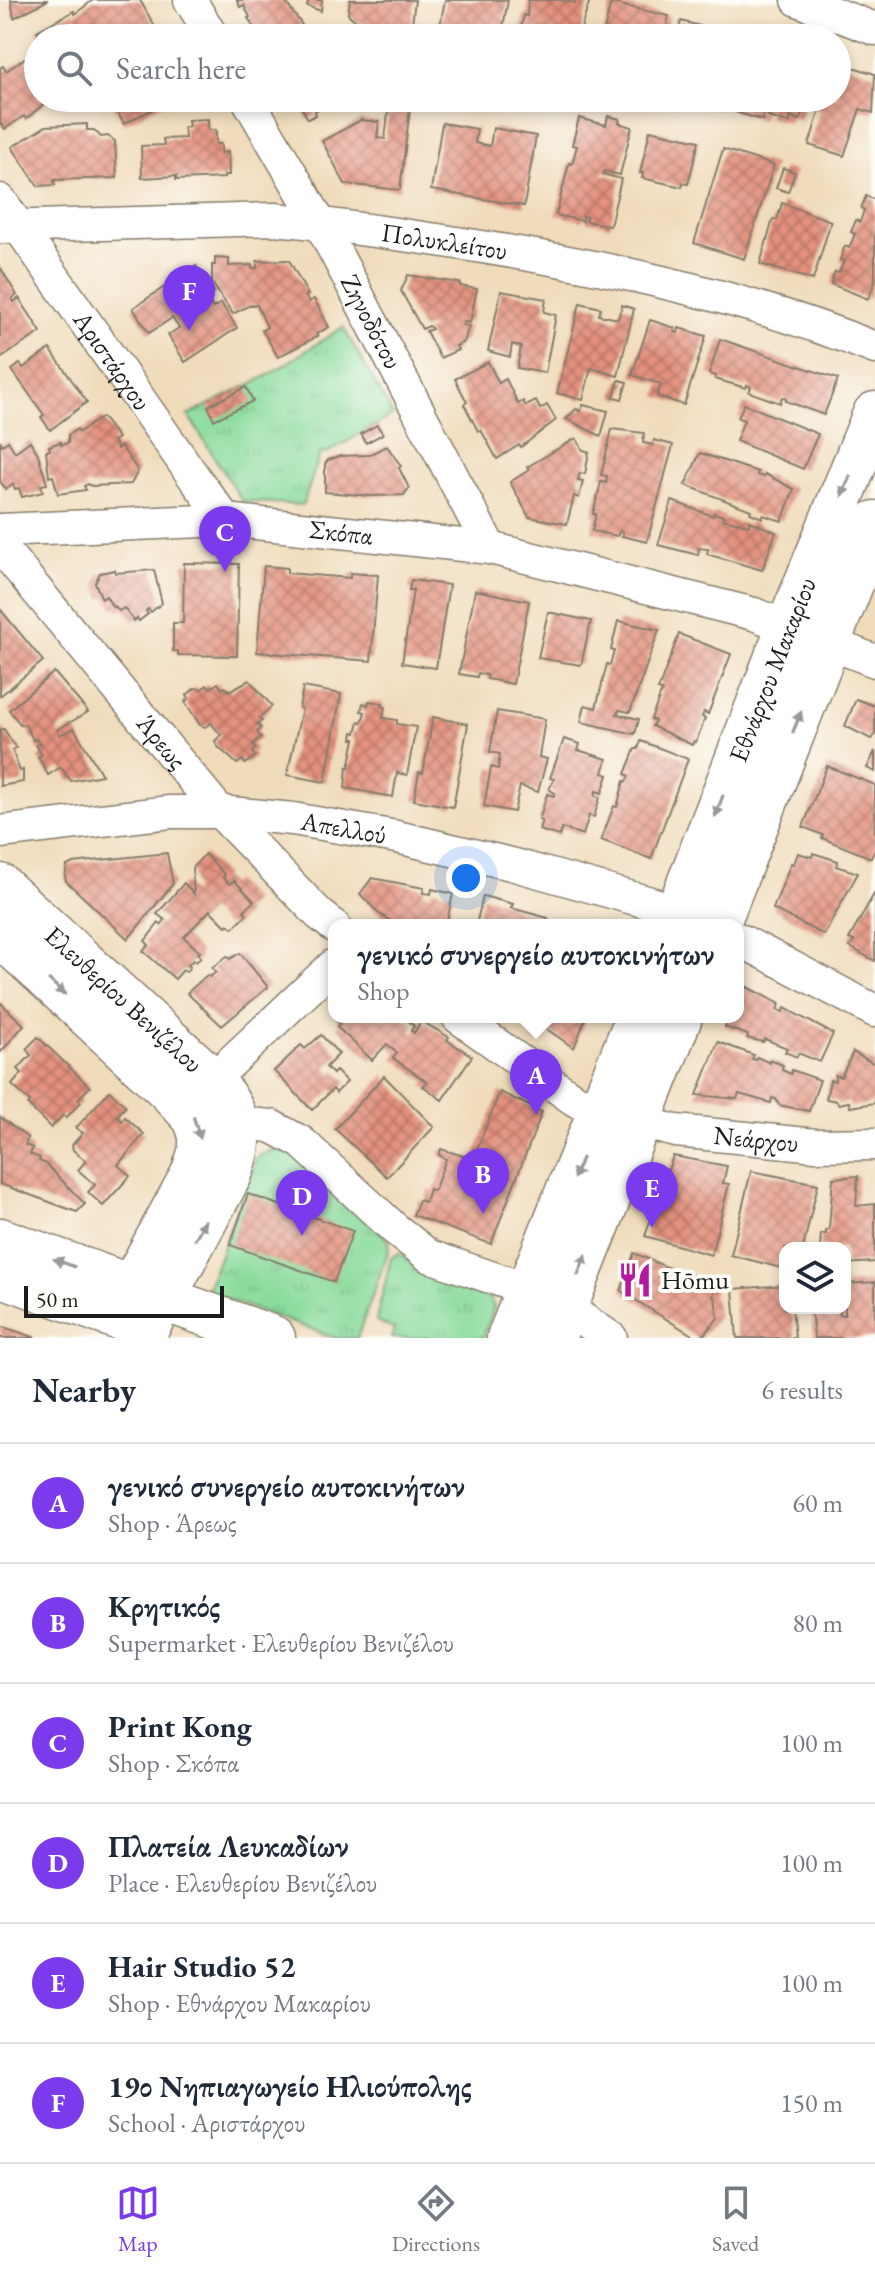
<!DOCTYPE html>
<meta charset="utf-8">
<style>
body{margin:0;font-family:"EB Garamond",serif;background:#f6f6f7;color:#1f2937}
.controls{position:absolute;right:24px;bottom:24px;display:grid;overflow:hidden;border-radius:16px;box-shadow:0 4px 12px #0003}
.controls button{width:72px;height:72px;display:grid;place-items:center;padding:0;border:0;border-bottom:2px solid #e0e1e3;background:#fff;color:#1f2937;font:40px sans-serif}
.scale{position:absolute;left:24px;bottom:20px;width:200px;box-sizing:border-box;padding-left:8px;border:4px solid #1c1c1c;border-top:0;font-size:22px;line-height:28px;white-space:nowrap;color:#1c1c1c;-webkit-text-stroke:6px #fdfcf7;paint-order:stroke}
.you{position:absolute;left:466px;top:878px;width:28px;height:28px;margin:-20px;border:6px solid #fff;border-radius:50%;background:#1a73e8;box-shadow:0 0 0 12px #1a73e833}
.badge{display:grid;place-items:center;width:52px;height:52px;border-radius:50%;background:#7c3aed;color:#fff;font-size:26px;font-weight:700}
.pin{position:absolute;translate:-50% -66px;filter:drop-shadow(0 2px 4px #0008)}
.pin::after{content:'';position:absolute;top:42px;width:28px;height:24px;background:inherit;clip-path:polygon(0 0,100% 0,50% 100%)}
.popup{position:absolute;left:328px;top:919px;width:416px;height:104px;box-sizing:border-box;display:grid;place-content:center;border-radius:16px;background:#fff;filter:drop-shadow(0 2px 6px #0005);font-size:26px;white-space:nowrap;color:#747a83}
.popup b{font-size:30px;color:#1f2937}
.popup::after{content:'';position:absolute;left:50%;top:100%;margin-left:-16px;border:16px solid transparent;border-top-color:#fff}
.list{margin:0;padding:0;list-style:none}
h2{display:flex;justify-content:space-between;align-items:center;height:104px;margin:0;padding:0 32px;font-size:34px}
h2 small{font-size:26px;font-weight:400;color:#747a83}
.list li{display:grid;grid-template-columns:52px 1fr auto;gap:24px;align-items:center;box-sizing:border-box;height:120px;padding:0 32px;border-top:2px solid #e0e1e3}
.list b{display:block;font-size:30px;white-space:nowrap}
.list p{margin:0;font-size:26px;white-space:nowrap;color:#747a83}
.list em{font-size:26px;font-style:normal;color:#747a83}
.icon{flex:none;width:44px;height:44px;fill:none;stroke:currentColor;stroke-width:2;stroke-linecap:round;stroke-linejoin:round}
.map{position:relative;flex:none;width:875px;height:1338px;overflow:hidden}
.search{position:absolute;background:#fff;box-shadow:0 4px 12px #0003;left:24px;right:24px;top:24px;height:88px;display:flex;align-items:center;gap:20px;box-sizing:border-box;padding:0 28px;border-radius:44px;color:#747a83;font-size:30px}
.sheet{height:824px;background:#fff}
nav{display:flex;justify-content:space-around;align-items:center;box-sizing:border-box;height:112px;border-top:2px solid #e0e1e3;background:#fff;font-size:22px;color:#747a83}
nav a{display:grid;justify-items:center;gap:4px}
nav .on{color:#7c3aed}
.map>svg:first-child{display:block}
.grass{fill:url(#grass-tufts);stroke:#537c5c;stroke-width:2}
.building{fill:url(#building-cross-hatch)}
.lines{fill:none;stroke-linecap:round;stroke-linejoin:round}
.street-casing{stroke:#867c6c;stroke-width:35}
.secondary-casing{stroke:#867c6c;stroke-width:47}
.street{stroke:#fff;stroke-width:32}
.secondary{stroke:#fff;stroke-width:44}
.oneway{fill:#999}
.labels{text-anchor:middle;stroke-width:8;stroke-linejoin:round;paint-order:stroke}
.street-label{font-size:26px;fill:#1c1c1c;stroke:#fdfcf7}
.poi-label{font-size:26px;fill:#1c1c1c;stroke:#fdfcf7;text-anchor:start}
</style>
<div class="map">
<svg width="875" height="1338" viewBox="0 0 875 1338">
<defs>
<pattern id="grass-tufts" width="24" height="20" patternUnits="userSpaceOnUse" patternTransform="scale(2)"><rect width="24" height="20" fill="#8adb9c"/><path d="M3 7l-1-3M5 7V3M7 7l1-3M15 17l-1-3M17 17v-4M19 17l1-3" fill="none" stroke="#76bb86"/></pattern>
<pattern id="building-cross-hatch" width="8" height="8" patternUnits="userSpaceOnUse" patternTransform="scale(2)"><rect width="8" height="8" fill="#e4917e"/><path d="M0 0l8 8M0 8l8-8" fill="none" stroke="#b87666"/></pattern>
</defs>
<rect width="100%" height="100%" fill="#fdfcf7"/>
<filter id="ink" filterUnits="userSpaceOnUse"><feTurbulence type="fractalNoise" baseFrequency=".0125" numOctaves="2"/><feDisplacementMap in="SourceGraphic" scale="16" xChannelSelector="R" yChannelSelector="G"/><feConvolveMatrix kernelMatrix="1 2 1 2 8 2 1 2 1" color-interpolation-filters="sRGB"/></filter>
<filter id="wash" filterUnits="userSpaceOnUse"><feTurbulence type="fractalNoise" baseFrequency=".006" numOctaves="4" result="noise"/><feDisplacementMap in="SourceGraphic" scale="32" xChannelSelector="R" yChannelSelector="G"/><feGaussianBlur stdDeviation="1.8" result="paint"/><feColorMatrix in="noise" values="0 0 0 0 0 0 0 0 0 0 0 0 0 0 0 0 0 1.4 0 .05"/><feComposite in="paint" operator="in"/></filter>
<g filter="url(#wash)">
<rect width="100%" height="100%" fill="#f0dcbb"/>
<g class="grass">
<path d="M343,327l50,88 -66,38 -7,1 -17,51 -61,-4 -54,-86 79,-39z"/>
<path d="M279,1146l26,16 84,79v8l-32,89h-21l-130,-46 50,-134z"/>
<path d="M399,1253l32,24 58,20 5,10 -11,31h-92l3,-9 -18,-8 15,-63z"/>
</g>
<g id="blocks">
<g class="building">
<path d="M11,0h37l-34,18z"/>
<path d="M93,0h47l15,27 -22,11h-92l-4,-7 37,-20 1,3z"/>
<path d="M237,0h47l18,25 -23,13h-19l-12,-20 2,-1 -6,-12 -4,2z"/>
<path d="M309,0h13l-1,11 -14,-5z"/>
<path d="M350,0h65l-4,32 -54,-10 -9,-8z"/>
<path d="M445,0h63l-7,38 -31,-2v2h-30l2,-9 28,5 1,-3 -31,-5z"/>
<path d="M528,0h34l13,3 1,-3h11l2,3 -11,35h-29l-29,-6 4,-17 3,1z"/>
<path d="M611,3l58,13 -5,22h-62z"/>
<path d="M681,21l61,16v1h-65z"/>
<path d="M25,58l13,17v23h13l-25,21 -2,-3 -19,13 -5,-6v-55l3,-2 3,5z"/>
<path d="M837,62l38,12 -2,39 -13,-4 -16,47 -35,-11 11,-36 -16,-5 -4,16 -9,-3 -2,6 -21,-6 2,-6 -5,-2 -3,11 -30,-9 4,-13h101z"/>
<path d="M106,98h68l-50,26 -13,-23 -2,2z"/>
<path d="M296,98h51l-9,7 -4,-6 -19,12 1,4 -8,4z"/>
<path d="M679,98h45l-3,12z"/>
<path d="M389,105l21,3 -10,82 -55,-6 -23,-43 39,-21 18,2 -2,16 8,1z"/>
<path d="M608,116l12,3 -1,4 13,4 -12,48 -16,-4 -1,3 18,5 -11,47 -24,-5 1,-4 -4,-1v5l-27,-6 13,-52 3,1 5,-18 -5,-1 7,-27 27,7z"/>
<path d="M208,119v11h8v14h5v9l7,-1 1,23h-5l1,3 -49,2v-4l-34,2 -1,-32 23,-1 -1,-6 22,-1 -1,-11h5l-1,-7z"/>
<path d="M442,123l35,6 -2,14 15,3 3,-18 43,8 -12,70 -93,-16z"/>
<path d="M87,124v6h7l7,7 7,-1 7,5 2,37 -63,2 1,5 -17,1 -26,-39 34,-21z"/>
<path d="M650,130l49,11 -11,43 -5,-1 -1,4 -40,-9 1,-5h-3z"/>
<path d="M723,149l51,16 -30,94 -50,-16z"/>
<path d="M783,168l12,4 -7,20 -12,-4z"/>
<path d="M866,196l9,4v82l-7,17 -37,-15 4,-12 4,1 5,-12 -4,-1 5,-14 4,2 6,-14 -4,-2 5,-12 4,2 4,-12 -3,-2z"/>
<path d="M782,203l49,18 -18,59 -53,-16 13,-45 4,1z"/>
<path d="M215,258l14,1v7l23,-1v3h5v-7l32,-1 19,35 -3,1 4,6 5,-3 15,28 -13,7 2,2 -40,21 -16,-27 5,-3 -10,-22h-7l-17,9 -21,-31v-18h3z"/>
<path d="M196,266l18,26 -8,5 7,11 8,-5 16,25 -52,34 -17,-27 11,-7 -7,-10 -23,15 -16,-25z"/>
<path d="M0,267l17,28 -5,4 2,3 5,-4 22,34 -41,27z"/>
<path d="M408,275l52,8v3l17,3 -7,34 -7,-2v4l6,1 -5,16 -8,4 2,4 -18,8 -14,-27 6,-2 -3,-3 -7,3 -21,-38z"/>
<path d="M501,291l45,8 -2,13 12,3 -11,58 -28,-5 4,-21 -9,-3 -2,13 -22,-6z"/>
<path d="M580,303l21,5 -2,7 19,4 4,-14 12,4 -16,67 -27,-8 -8,32 -26,-7z"/>
<path d="M650,320l25,8 -1,4 4,1 1,-5 27,8 -22,69 -27,-9 4,-12 -29,-9z"/>
<path d="M720,339l118,40 -14,36 -38,-14v-2l-4,-2 -2,6 -31,-11 2,-5 -4,-2 -1,3 -31,-9 1,-3 -7,-2z"/>
<path d="M50,349l37,53 -37,28 -9,-13 3,-2 -32,-45 8,-6 3,4z"/>
<path d="M488,362l11,21 7,-4 12,25 5,-3 3,5 10,-5 4,8 7,-4 9,15 -35,27 -2,-2 -22,14 -16,-29 -3,1 -14,-27 3,-2 -12,-23z"/>
<path d="M619,380l8,2 -5,17 -8,-2z"/>
<path d="M246,387l7,14 -39,19 -6,-14z"/>
<path d="M744,404l74,30 -15,35 -67,-28 8,-21 -6,-2z"/>
<path d="M583,405l25,6 -7,25 -35,-17 10,-10 5,2z"/>
<path d="M102,417l16,21 -5,3 4,8 4,-3 17,25 -7,13 -39,2 -4,-2 -4,2 2,4 -28,4 -5,-18 -4,1 -3,-26 4,-1 -1,-4 12,-4v3l7,-2v-8l9,-6 2,3z"/>
<path d="M377,425l6,9 -17,9 -5,-9z"/>
<path d="M612,429l32,4 -1,10 10,2 1,-5 19,5 -26,97 -25,-6 1,-4 -3,-1 -3,5 -25,-5 4,-17h-3l8,-32 5,1 1,-7 -6,-1z"/>
<path d="M576,438l7,12 6,2 -4,22 -5,-1 -2,7 5,1 -4,17 -5,-2 -7,28 -38,-7 -19,-35 19,-12 -2,-3z"/>
<path d="M0,440l2,5 6,-4 7,11 15,-11 8,13 9,30 -6,1 2,7 -21,5 -3,-9 -4,1 -2,-5 -7,5 -6,-7z"/>
<path d="M387,446l14,20 -2,2 10,20 -5,7 -32,1 -47,-4v-28l3,-4 12,-4 28,-1z"/>
<path d="M700,453l58,19 -1,3 7,2 1,-3 29,15 -12,32 -19,-6 -1,3 -12,-5 1,-3 -66,-25z"/>
<path d="M672,501l41,15 1,-3 10,3 -1,3 26,6v-4l27,11 -14,38 -55,-16 1,-5 -9,-1 -1,7 -40,-10z"/>
<path d="M184,563l55,1 -2,92 -59,-1v-4h-5v-28h10z"/>
<path d="M264,566l23,2v5l63,5v-5l28,2 -7,86 -114,-9z"/>
<path d="M115,570v3l39,-3 8,33 -11,9 -3,-3 -2,2 2,3 -9,7 -2,-3 -3,3 -10,-13 -5,3 -4,-5 -2,2 -7,-12 -4,3 -7,-16 5,-10z"/>
<path d="M411,580l38,5 -13,83 -34,-5 11,-73h-4z"/>
<path d="M475,590l54,11 -16,83 -26,-5v-4l-9,-2 -1,4 -18,-3z"/>
<path d="M0,609l43,52 -43,35z"/>
<path d="M548,612l43,9 -10,44 -43,-7z"/>
<path d="M618,621l41,9 -29,82 -11,-2 -2,4 22,5 -4,15 -54,-12 4,-17 11,3 11,-44 3,1 4,-14 -3,-1z"/>
<path d="M679,634l52,20 -23,60 -4,-2 -2,5 3,1 -9,24 -2,-1 -2,4 -40,-19 3,-5 -4,-2 11,-28 -4,-1z"/>
<path d="M54,672l34,40 -31,18 3,5 14,-7 28,47 -31,6 -10,-14 -13,8 -10,-18 4,-2 -6,-10 4,-1 -4,-5 -3,1 -8,-16 -4,1 -12,-15z"/>
<path d="M249,680l23,26 -13,12 3,3 -5,3 4,4 -4,4 4,5 -8,7 2,5 -3,3 3,4 -10,8 -2,-4 -6,4 -20,-18 -2,-5 6,-6 -10,-12 -6,4 -5,-2 -15,-23 4,-4 -2,-3 8,-7 7,1 5,-4 4,3 7,-5 4,6 3,-2 4,4z"/>
<path d="M303,687l38,7 -16,88 -38,-7 15,-66 -3,-1z"/>
<path d="M856,699l19,7v29l-4,4 -26,-13z"/>
<path d="M369,701l14,2 -1,3 3,1 -2,11 14,2v4l19,3 -9,48 -10,-2 -4,24 -48,-9 2,-21 2,1 6,-29h-3l1,-7 3,1 3,-12 3,1 3,-10 -4,-1 2,-8 5,2z"/>
<path d="M497,711l48,8 -6,38 8,2 -9,33 -18,-6 -6,26 -30,-6 7,-39 7,2 2,-15 -10,-2z"/>
<path d="M433,717l35,7 -15,83 -39,-7 5,-28 4,1z"/>
<path d="M4,729l12,19 -4,2 8,21 3,-1v12l-23,4v-56z"/>
<path d="M564,739l16,5 -2,6 29,9 -4,14 5,2 -6,18 -6,-2 -1,5 5,1 -6,20 -5,-2 -6,20 -21,-7 -3,8 -20,-6 3,-9 -3,-1 8,-26 7,2 1,-3 -6,-4 5,-10 -4,-1z"/>
<path d="M641,741l47,18 -37,100 -50,-19 13,-34 3,1 7,-26 2,1 3,-6 -4,-2 10,-25h3z"/>
<path d="M875,751v21l-8,-4z"/>
<path d="M827,766l48,19v65l-4,8 -49,-20 1,-3 -20,-8z"/>
<path d="M167,853l6,31 -45,55 -62,-58 -1,-4 2,-11 6,-3z"/>
<path d="M798,853l14,4 1,-4 25,8 -2,5 22,7 -34,62 -51,-26 18,-46 3,1z"/>
<path d="M205,854l20,21 -2,3 7,6 4,-4 20,21 -10,10 3,3 -14,14 -5,-4 -2,2 -16,-16 -26,27 16,15 -2,2 3,3 -5,5 -3,-2 -5,5 2,2 -4,5 -3,-2 -8,9 -32,-28 6,-6 -4,-4 14,-18 2,2 4,-5 -8,-6 27,-31 10,11 -2,-26z"/>
<path d="M372,878l52,10 -1,5 8,1 1,-5 21,5 -6,27 2,2 -1,2h-51l-19,-12 -18,-19z"/>
<path d="M875,892v69l-25,-14 4,-6 -5,-2z"/>
<path d="M483,896l30,8 -2,4 37,10 -2,7h-70z"/>
<path d="M240,953l28,34 -46,39 -35,-33 20,-18 3,2 6,-5 -4,-4 15,-12 3,3z"/>
<path d="M741,984l39,20 -3,6 6,2 2,-4 48,26 -13,28 -22,-9 -1,4 -12,-5 2,-4 -22,-9 -2,3 -16,-4 1,-3 -23,-8 3,-10h10v-25z"/>
<path d="M0,1002l24,23 -24,28z"/>
<path d="M338,1017h66l10,9 -3,5 3,2 7,-12 28,16 -2,3 25,16 -30,44 -19,-14 4,-4 -34,-24 4,-5 -10,-9 -15,16 -35,-33 3,-4 -4,-3z"/>
<path d="M544,1017h42l-12,31 -33,-23z"/>
<path d="M321,1035l18,19 -13,13 7,7 3,-3 11,11 -11,11 -3,-4 -21,21 -38,-39 27,-26 4,4z"/>
<path d="M38,1037l52,50 -12,12 3,3 -15,16 -3,-3 -12,13 -23,-23 2,-3 -18,-17 10,-12 -4,-4 13,-14 -5,-6z"/>
<path d="M718,1042l36,13 -2,4 4,1 1,-3 13,6v-3l13,5 -1,5 9,4 1,-4 28,10 -11,31 -30,-6 -3,-6 -4,-1 -1,5 -32,-9 -2,5 -40,-4z"/>
<path d="M853,1052l22,12v39l-25,4 -1,-5 -11,2 -1,-3 -11,-2 4,-19 5,1v-6l6,2z"/>
<path d="M384,1076l50,51 -47,50 -52,-48z"/>
<path d="M109,1091l17,15 -9,10 5,5 3,-4 19,17 -26,31 12,11 -27,30 -15,-14 7,-7 -17,-15 8,-9 -13,-11 -1,-5 11,-12 -7,-5z"/>
<path d="M500,1092l42,20 -51,132 -78,-29 6,-15 6,2 4,-13 5,2 12,-32 -7,-4 2,-6 32,10z"/>
<path d="M0,1117l28,21 -3,7 8,3 -3,6 10,4 -1,3 7,3 39,40 -8,8 -77,-28z"/>
<path d="M673,1156l54,10 -4,17 6,1 -18,71 -66,-19z"/>
<path d="M751,1171l67,13 -15,64h-18v21l-54,-14z"/>
<path d="M858,1176l-2,30 19,-2v58l-30,2v-16h-25l1,-14h5v-4l3,-1 4,-51z"/>
<path d="M248,1194l105,37 -19,51 -104,-37z"/>
<path d="M634,1253l44,19 38,9 -3,15 2,2 3,20 -17,20h-4l-76,-47z"/>
<path d="M875,1282v56h-61l-3,-30h29v7h5v-31z"/>
<path d="M785,1285v23h7l3,30h-58l-4,-49z"/>
<path d="M0,1326l34,11v1h-34z"/>
</g>
</g>
</g>
<g filter="url(#ink)">
<use href="#blocks" fill-opacity="0" stroke="#867c6c" stroke-width="2"/>
<g class="lines">
<g class="street-casing">
<g id="street">
<path d="M190,0l23,38"/>
<path d="M798,0l77,29"/>
<path id="s1" d="M247,98l73,125 170,325"/>
<path id="s2" d="M0,200l196,280 30,40"/>
<path id="s3" d="M0,227l275,-8c57,5 113,14 169,22 146,22 293,52 431,107"/>
<path id="s4" d="M0,530l226,-10 264,28 264,66 121,47"/>
<path id="s5" d="M0,546l220,266 99,102 15,12"/>
<path id="s6" d="M0,832l170,-20h50l73,7 104,18 114,27 168,47"/>
<path d="M738,939l137,72"/>
<path id="s7" d="M458,1017l117,83 26,13 75,18 140,14 59,-1"/>
<path d="M212,1080l122,-115"/>
<path d="M238,1123l33,3 30,16 94,87 34,27 99,34"/>
<path d="M565,1307l46,31"/>
</g>
</g>
<g class="secondary-casing">
<g id="secondary">
<path id="s8" d="M0,886l212,194c26,36 34,51 18,94l-83,154"/>
<path id="s9" d="M673,925l116,-299 86,-212"/>
<path d="M717,925l158,-402"/>
<path d="M0,934l168,155 27,29 6,17v15l-8,24 -77,142"/>
<path d="M0,1240l273,98"/>
<path d="M0,1274l144,53"/>
<path d="M509,1338l129,-321"/>
<path d="M553,1338l127,-321"/>
</g>
</g>
<use href="#street" class="street"/>
<use href="#secondary" class="secondary"/>
</g>
<defs><path id="oneway-solid" d="M-6-.8H1V-3.2L6.5 0L1 3.2V.8H-6Z" transform="scale(2)"/></defs>
<g class="oneway">
<use href="#oneway-solid" transform="translate(846 486) rotate(112)"/>
<use href="#oneway-solid" transform="translate(797 722) rotate(-68)"/>
<use href="#oneway-solid" transform="translate(719 806) rotate(111)"/>
<use href="#oneway-solid" transform="translate(57 987) rotate(43)"/>
<use href="#oneway-solid" transform="translate(197 1128) rotate(72)"/>
<use href="#oneway-solid" transform="translate(578 1168) rotate(112)"/>
<use href="#oneway-solid" transform="translate(200 1230) rotate(-62)"/>
<use href="#oneway-solid" transform="translate(64 1263) rotate(-160)"/>
<use href="#oneway-solid" transform="translate(582 1265) rotate(-68)"/>
</g>
</g>
<defs>
<g id="restaurant-bare" transform="scale(2.76)"><path d="M-5-6h1v4h1v-4h1v4h1v-4h1v5L-1.5 .5V6h-2V.5L-5-1ZM5-6V6H3V1.5H1.5Q1.5-4 5-6Z" fill="#b5179e" stroke="#fdfcf7" stroke-width="2.5" paint-order="stroke"/></g>
</defs>
<g fill-rule="evenodd">
<use href="#restaurant-bare" x="635" y="1280"/>
</g>
<g class="labels">
<g class="street-label">
<text dy="9" stroke="none"><textPath href="#s3" startOffset="446">Πολυκλείτου</textPath></text>
<text dy="9" stroke="none"><textPath href="#s1" startOffset="256">Ζηνοδότου</textPath></text>
<text dy="9" stroke="none"><textPath href="#s2" startOffset="196">Αριστάρχου</textPath></text>
<text dy="9" stroke="none"><textPath href="#s4" startOffset="342">Σκόπα</textPath></text>
<text dy="9" stroke="none"><textPath href="#s9" startOffset="274">Εθνάρχου Μακαρίου</textPath></text>
<text dy="9" stroke="none"><textPath href="#s5" startOffset="254">Άρεως</textPath></text>
<text dy="9" stroke="none"><textPath href="#s6" startOffset="346">Απελλού</textPath></text>
<text dy="9" stroke="none"><textPath href="#s8" startOffset="168">Ελευθερίου Βενιζέλου</textPath></text>
<text dy="9" stroke="none"><textPath href="#s7" startOffset="330">Νεάρχου</textPath></text>
</g>
<g class="poi-label">
<text x="661" y="1289">Hōmu</text>
</g>
</g>
</svg>
<div class="controls">
<button><svg class="icon" aria-label="layers" viewBox="0 0 24 24"><path d="M12 4l9 5-9 5-9-5zM3 14l9 5 9-5"/></svg></button>
</div>
<div class="scale">50 m</div>
<div class="you"></div>
<div class="pin badge" style="left:536px;top:1115px">A</div>
<div class="popup"><b>γενικό συνεργείο αυτοκινήτων</b>Shop</div>
<div class="pin badge" style="left:483px;top:1214px">B</div>
<div class="pin badge" style="left:225px;top:572px">C</div>
<div class="pin badge" style="left:302px;top:1236px">D</div>
<div class="pin badge" style="left:652px;top:1228px">E</div>
<div class="pin badge" style="left:189px;top:331px">F</div>
<div class="search"><svg class="icon" aria-label="search" viewBox="0 0 24 24"><circle cx="10" cy="10" r="6"/><path d="M15 15l6 6"/></svg>Search here</div>
</div>
<section class="sheet">
<h2>Nearby<small>6 results</small></h2>
<ul class="list">
<li><span class="badge">A</span><div><b>γενικό συνεργείο αυτοκινήτων</b><p>Shop · Άρεως</p></div><em>60 m</em></li>
<li><span class="badge">B</span><div><b>Κρητικός</b><p>Supermarket · Ελευθερίου Βενιζέλου</p></div><em>80 m</em></li>
<li><span class="badge">C</span><div><b>Print Kong</b><p>Shop · Σκόπα</p></div><em>100 m</em></li>
<li><span class="badge">D</span><div><b>Πλατεία Λευκαδίων</b><p>Place · Ελευθερίου Βενιζέλου</p></div><em>100 m</em></li>
<li><span class="badge">E</span><div><b>Hair Studio 52</b><p>Shop · Εθνάρχου Μακαρίου</p></div><em>100 m</em></li>
<li><span class="badge">F</span><div><b>19ο Νηπιαγωγείο Ηλιούπολης</b><p>School · Αριστάρχου</p></div><em>150 m</em></li>
</ul>
</section>
<nav>
<a class="on"><svg class="icon" aria-label="map" viewBox="0 0 24 24"><path d="M3 6l6-2 6 2 6-2v14l-6 2-6-2-6 2zM9 4v14M15 6v14"/></svg>Map</a>
<a><svg class="icon" aria-label="directions" viewBox="0 0 24 24"><path d="M12 3l9 9-9 9-9-9zM9 14v-3h6M13 9l2 2-2 2"/></svg>Directions</a>
<a><svg class="icon" aria-label="saved" viewBox="0 0 24 24"><path d="M7 4h10v16l-5-4-5 4z"/></svg>Saved</a>
</nav>
